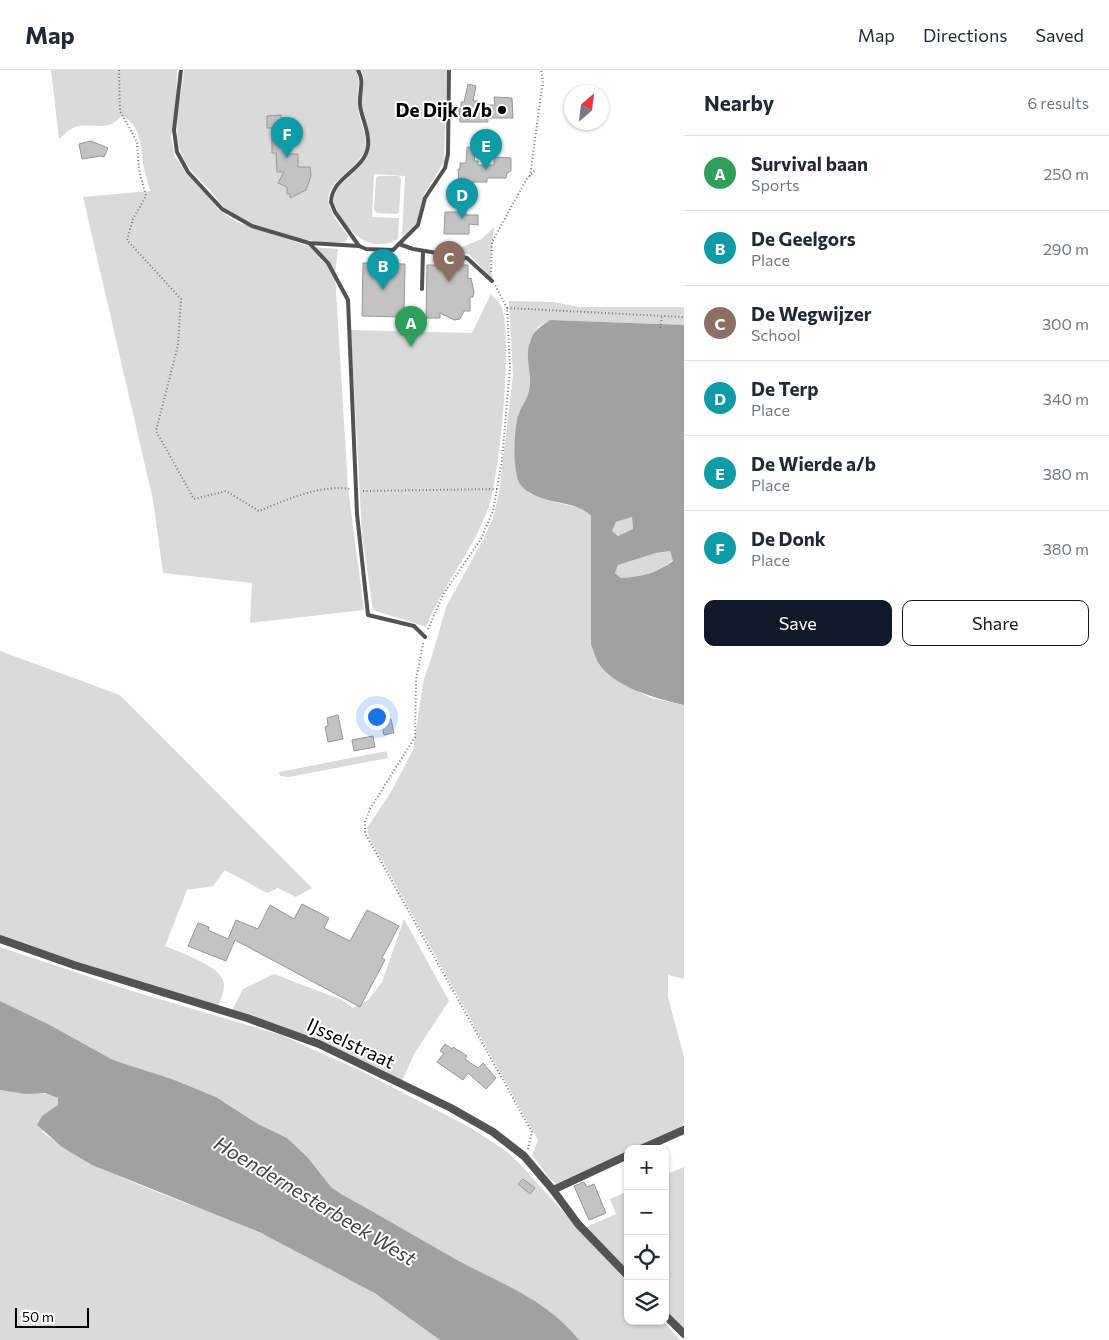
<!DOCTYPE html>
<meta charset="utf-8">
<style>
body{margin:0;font-family:Commissioner,sans-serif;background:#f6f6f7;color:#1f2937}
.controls{position:absolute;right:15px;bottom:15px;display:grid;overflow:hidden;border-radius:10px;box-shadow:0 1px 4px #0004}
.controls button{width:45px;height:45px;display:grid;place-items:center;padding:0;border:0;border-bottom:1px solid #e0e1e3;background:#fff;color:#1f2937;font:25px sans-serif}
.compass{position:absolute;left:564px;top:15px;width:45px;height:45px;border-radius:50%;background:#fff;box-shadow:0 1px 4px #0004;rotate:28deg}
.scale{position:absolute;left:15px;bottom:12px;width:74px;box-sizing:border-box;padding-left:5px;border:2px solid #000;border-top:0;font-size:14px;line-height:18px;white-space:nowrap;color:#000;-webkit-text-stroke:4px #fff;paint-order:stroke}
.you{position:absolute;left:376px;top:646px;width:18px;height:18px;margin:-12px;border:4px solid #fff;border-radius:50%;background:#1a73e8;box-shadow:0 0 0 8px #1a73e833}
.badge{display:grid;place-items:center;width:32px;height:32px;border-radius:50%;background:#111827;color:#fff;font-size:16px;font-weight:700}
.pin{position:absolute;translate:-50% -41px;filter:drop-shadow(0 1px 2px #0008)}
.pin::after{content:'';position:absolute;top:26px;width:18px;height:15px;background:inherit;clip-path:polygon(0 0,100% 0,50% 100%)}
.list{margin:0;padding:0;list-style:none}
h2{display:flex;justify-content:space-between;align-items:center;height:65px;margin:0;padding:0 20px;font-size:21px}
h2 small{font-size:16px;font-weight:400;color:#747a83}
.list li{display:grid;grid-template-columns:32px 1fr auto;gap:15px;align-items:center;box-sizing:border-box;height:75px;padding:0 20px;border-top:1px solid #e0e1e3}
.list b{display:block;font-size:19px;white-space:nowrap}
.list p{margin:0;font-size:16px;white-space:nowrap;color:#747a83}
.list em{font-size:16px;font-style:normal;color:#747a83}
.actions{display:flex;gap:10px;padding:15px 20px}
.actions a{flex:1;padding:11px 0;border:1px solid #111827;border-radius:10px;text-align:center;font-size:18px;color:#111827}
.actions .main{background:#111827;color:#fff}
.icon{flex:none;width:28px;height:28px;fill:none;stroke:currentColor;stroke-width:2;stroke-linecap:round;stroke-linejoin:round}
.map{position:relative;flex:none;width:684px;height:1270px;overflow:hidden}
header{display:flex;align-items:center;gap:30px;box-sizing:border-box;height:70px;padding:0 25px;background:#fff;border-bottom:1px solid #e0e1e3}
header strong{font-size:24px}
nav{display:flex;gap:28px;margin-inline-start:auto;font-size:18px}
main{display:flex}
aside{flex:1;background:#fff}
.map>svg:first-child{display:block}
.green{fill:#dadada}
.water{fill:#a1a1a1;fill-rule:evenodd}
.building{fill:#c3c3c3;stroke:#979797}
.lines{fill:none;stroke-linecap:round;stroke-linejoin:round}
.path{stroke:#757575;stroke-width:2;stroke-dasharray:1 2.5;stroke-linecap:butt}
.service{stroke:#535353;stroke-width:4}
.minor{stroke:#535353;stroke-width:8}
.poi-dot{fill:#000;stroke:#fff;stroke-width:2}
.labels{text-anchor:middle;stroke-width:4;stroke-linejoin:round;paint-order:stroke}
.poi-label{font-size:19px;font-weight:bold;fill:#000;stroke:#fff;text-anchor:end}
.street-label{font-size:19px;fill:#000;stroke:#fff}
.water-label{font-size:20px;font-style:italic;fill:#424242;stroke:#fff}
</style>
<header>
<strong>Map</strong>
<nav><a>Map</a><a>Directions</a><a>Saved</a></nav>
</header>
<main>
<div class="map">
<svg width="684" height="1270" viewBox="0 0 684 1270">
<rect width="100%" height="100%" fill="#fff"/>
<g class="green">
<path d="M51,0h126l-1,35 -5,32 4,20 11,16 19,18 14,19 18,12 74,25 27,2 -3,25 13,214 16,122 -114,13 2,-40 -89,-10 -10,-73 -70,-303 67,-6c-2,-8 -4,-15 -6,-23 -4,-20 -1,-43 -23,-52 -13,17 -31,6 -46,11 -5,1 -12,9 -16,12z"/>
<path d="M184,0h172c6,13 0,23 2,37 1,14 10,27 7,41 -5,23 -45,33 -35,59 3,11 12,20 18,29l-2,6c-32,4 -94,-12 -120,-33 -8,-6 -12,-16 -20,-23 -12,-12 -23,-22 -27,-40 -5,-24 3,-52 5,-76z"/>
<path d="M361,0h86l-3,92 -20,32 -7,28 -15,15 3,-61 -31,-2 -2,43 27,1 -1,21c-29,17 -54,-10 -64,-36 -1,-22 28,-30 34,-49 7,-19 -5,-36 -6,-54 0,-11 5,-19 -1,-30z"/>
<path d="M379,106h20l2,3 -2,33 -2,2 -20,-1 -3,-3 2,-32z"/>
<path d="M494,157l-4,38 3,15 -24,-26 -19,-2 32,-13z"/>
<path d="M491,224c3,4 8,8 10,12 13,26 -2,175 -13,203 -16,42 -45,77 -62,118l-53,-17 -11,-75 -11,-205 121,3z"/>
<path d="M509,231l45,1 25,5h105v18l-134,-5 -12,7 -9,16 1,48 -12,26 -3,51 15,26 24,8 31,7 6,7v128l26,36 34,18 33,7v274l-16,-4v22l16,60v71l-47,21h-9v4l-71,31 -7,-5 -18,-24 6,-15 -169,-303 -2,-9 24,-36 22,-42 10,-68 9,-26 14,-49 37,-67 10,-22 6,-25 14,-118z"/>
<path d="M632,447l1,12 -15,7 -6,-5 4,-9z"/>
<path d="M670,481l3,9c-17,13 -31,17 -52,18l-6,-5 3,-8 38,-12z"/>
<path d="M0,581l120,44 192,193 -16,9 -18,-9 -11,5 -42,-23 -12,16 -26,4 -22,56c14,6 51,19 57,32 5,9 -1,21 -5,30l-217,-69z"/>
<path d="M387,681l1,7 -99,19 -9,-1 -1,-4z"/>
<path d="M404,849l45,82 -35,53 -12,27 -124,-56 -47,-13 12,-23 31,-15 68,26 11,8 15,-8 14,-18z"/>
<path d="M0,877l132,44 149,44 78,35 112,58 35,23 13,12 109,120v38h35l17,19h-101c-31,-40 -79,-57 -122,-80 -39,-22 -77,-45 -116,-66l-10,-7 -44,-49 -29,-14 -42,-27 -44,-18 -59,-19 -63,-35 -50,-24z"/>
<path d="M0,1020c17,2 46,1 58,8v7l-5,4 -11,23c63,48 144,68 216,100 40,18 80,39 117,62 23,13 44,30 65,46h-440z"/>
<path d="M684,1097v166l-19,-20v-138z"/>
<path d="M628,1121v83l-44,-46 32,-14 -6,-15z"/>
</g>
<g class="water">
<path d="M550,250l134,5v380c-26,-6 -72,-18 -86,-43 -3,-5 -5,-13 -7,-18v-128c-16,-18 -53,-9 -71,-32 -8,-11 -6,-55 -2,-68 3,-9 9,-16 11,-25 4,-15 -5,-34 1,-49 3,-11 11,-16 20,-22zM632,447l1,12 -15,7 -6,-5 4,-9zM670,481l3,10c-17,12 -31,16 -52,17l-6,-5 3,-8 38,-12z"/>
<path d="M0,931l50,24 63,35 59,19 44,18 42,27 29,14 21,20 23,29 10,7c39,21 77,44 116,66 43,23 91,40 122,80h-139l-64,-46 -52,-28 -65,-34 -167,-67 -30,-18 -25,-22 5,-9 16,-11v-7l-13,-5 -19,1 -26,-4z"/>
</g>
<g class="building">
<path d="M468,14l8,2 -3,15h5v4h17l-1,-8 18,1 1,20h-25v4h-28l-1,-13h2v-7h3z"/>
<path d="M281,45v3h4v5h8v9h-4v22h9v13h12l1,9 -5,14 -16,8v-4h-3v-7l-9,-4 6,-11h-7l-1,-19h-4v-25h-5v-12z"/>
<path d="M91,71l17,7 -4,9 -3,-1 -19,3 -3,-15z"/>
<path d="M467,77l9,1 -2,13h4v4h16v-8l17,1v13l-4,2 -1,5h-19v4h-28l-1,-13h2v-6h6z"/>
<path d="M445,142h21v3h12v10l-9,-1v10h-25z"/>
<path d="M363,193l42,1 -1,53 -42,-1z"/>
<path d="M427,195h14v3l15,1v-4h12v14l3,-1 3,14 -1,5h-3v14h-6l-4,8 -6,1 -14,-7v5h-14z"/>
<path d="M338,645l5,24 -15,3 -3,-15 3,-1 -1,-8z"/>
<path d="M391,649l3,14 -10,2 -3,-14z"/>
<path d="M373,666l2,11 -21,4 -2,-11z"/>
<path d="M302,834l27,14 -5,10 26,13 17,-31 32,16 -17,32 3,2 -25,47 -125,-67 -9,21 -38,-15 10,-23 11,4 -1,3 20,9 8,-19 22,9 12,-24 24,14z"/>
<path d="M445,974l7,5 1,-2 14,9 -2,3 13,9 5,-5 13,15 -10,11 -18,-16 -5,7 -26,-18 7,-9 -4,-2z"/>
<path d="M523,1109l12,9 -5,6 -12,-10z"/>
<path d="M584,1112l3,5 7,-3 12,29 -17,7 -15,-34z"/>
</g>
<g class="lines">
<g class="path">
<path d="M119,0l1,41 17,31 2,28 7,26 -13,23 -6,21 54,59 -3,46 -22,86 38,68 32,-8 33,20c27,-11 62,-27 91,-22"/>
<path d="M530,106l13,-96 -2,-10"/>
<path d="M491,202l1,-30 34,-62 10,-11"/>
<path d="M507,238l177,9"/>
<path d="M660,258l2,-11"/>
<path d="M363,421l134,-2"/>
<path d="M428,559l16,-36 37,-54 12,-28 9,-50 8,-94 -3,-59 -12,-23"/>
<path d="M423,573l-7,37 -1,57 -45,72 -5,13v11l167,299 -4,17"/>
</g>
<g class="service">
<path d="M181,0l-7,60 3,22 11,20 34,37 30,17 57,17 50,3 7,3 27,1 25,-25 7,-27 20,-30 3,-14 1,-84"/>
<path d="M358,0c7,12 1,21 2,34 1,14 10,27 8,42 -3,25 -36,30 -37,56l4,10 24,34"/>
<path d="M399,174l14,5 54,9 25,23"/>
<path d="M311,175l17,18 20,37 9,214 11,101 46,11 11,11"/>
<path d="M422,219l1,-38"/>
</g>
<g class="minor">
<path d="M0,869l74,26 173,53 72,26 132,64 42,24 31,24 29,34 25,34 50,52"/>
<path d="M641,1079l43,-19"/>
<path d="M553,1120l75,-35"/>
<path d="M665,1245l19,19"/>
</g>
</g>
<circle class="poi-dot" cx="502" cy="40" r="5"/>
<g class="labels">
<g class="poi-label">
<text x="492" y="47">De Dijk a/b</text>
</g>
<g class="street-label">
<text transform="translate(351 973) rotate(25)" y="7">IJsselstraat</text>
</g>
<g class="water-label">
<text transform="translate(315 1131) rotate(31)" y="7">Hoendernesterbeek West</text>
</g>
</g>
</svg>
<div class="controls">
<button>+</button>
<button>−</button>
<button><svg class="icon" aria-label="locate" viewBox="0 0 24 24"><circle cx="12" cy="12" r="6"/><path d="M12 2v4M12 18v4M2 12h4M18 12h4"/></svg></button>
<button><svg class="icon" aria-label="layers" viewBox="0 0 24 24"><path d="M12 4l9 5-9 5-9-5zM3 14l9 5 9-5"/></svg></button>
</div>
<svg class="compass" viewBox="-18 -18 36 36"><path d="M0-13l5 13h-10z" fill="#e53935"/><path d="M0 13l5-13h-10z" fill="#747a83"/></svg>
<div class="scale">50 m</div>
<div class="you"></div>
<div class="pin badge" style="left:411px;top:277px;background:#2e9e5b">A</div>
<div class="pin badge" style="left:383px;top:220px;background:#0f9aa8">B</div>
<div class="pin badge" style="left:449px;top:212px;background:#8d6e63">C</div>
<div class="pin badge" style="left:462px;top:149px;background:#0f9aa8">D</div>
<div class="pin badge" style="left:486px;top:100px;background:#0f9aa8">E</div>
<div class="pin badge" style="left:287px;top:88px;background:#0f9aa8">F</div>
</div>
<aside>
<h2>Nearby<small>6 results</small></h2>
<ul class="list">
<li><span class="badge" style="background:#2e9e5b">A</span><div><b>Survival baan</b><p>Sports</p></div><em>250 m</em></li>
<li><span class="badge" style="background:#0f9aa8">B</span><div><b>De Geelgors</b><p>Place</p></div><em>290 m</em></li>
<li><span class="badge" style="background:#8d6e63">C</span><div><b>De Wegwijzer</b><p>School</p></div><em>300 m</em></li>
<li><span class="badge" style="background:#0f9aa8">D</span><div><b>De Terp</b><p>Place</p></div><em>340 m</em></li>
<li><span class="badge" style="background:#0f9aa8">E</span><div><b>De Wierde a/b</b><p>Place</p></div><em>380 m</em></li>
<li><span class="badge" style="background:#0f9aa8">F</span><div><b>De Donk</b><p>Place</p></div><em>380 m</em></li>
</ul>
<div class="actions"><a class="main">Save</a><a>Share</a></div>
</aside>
</main>
